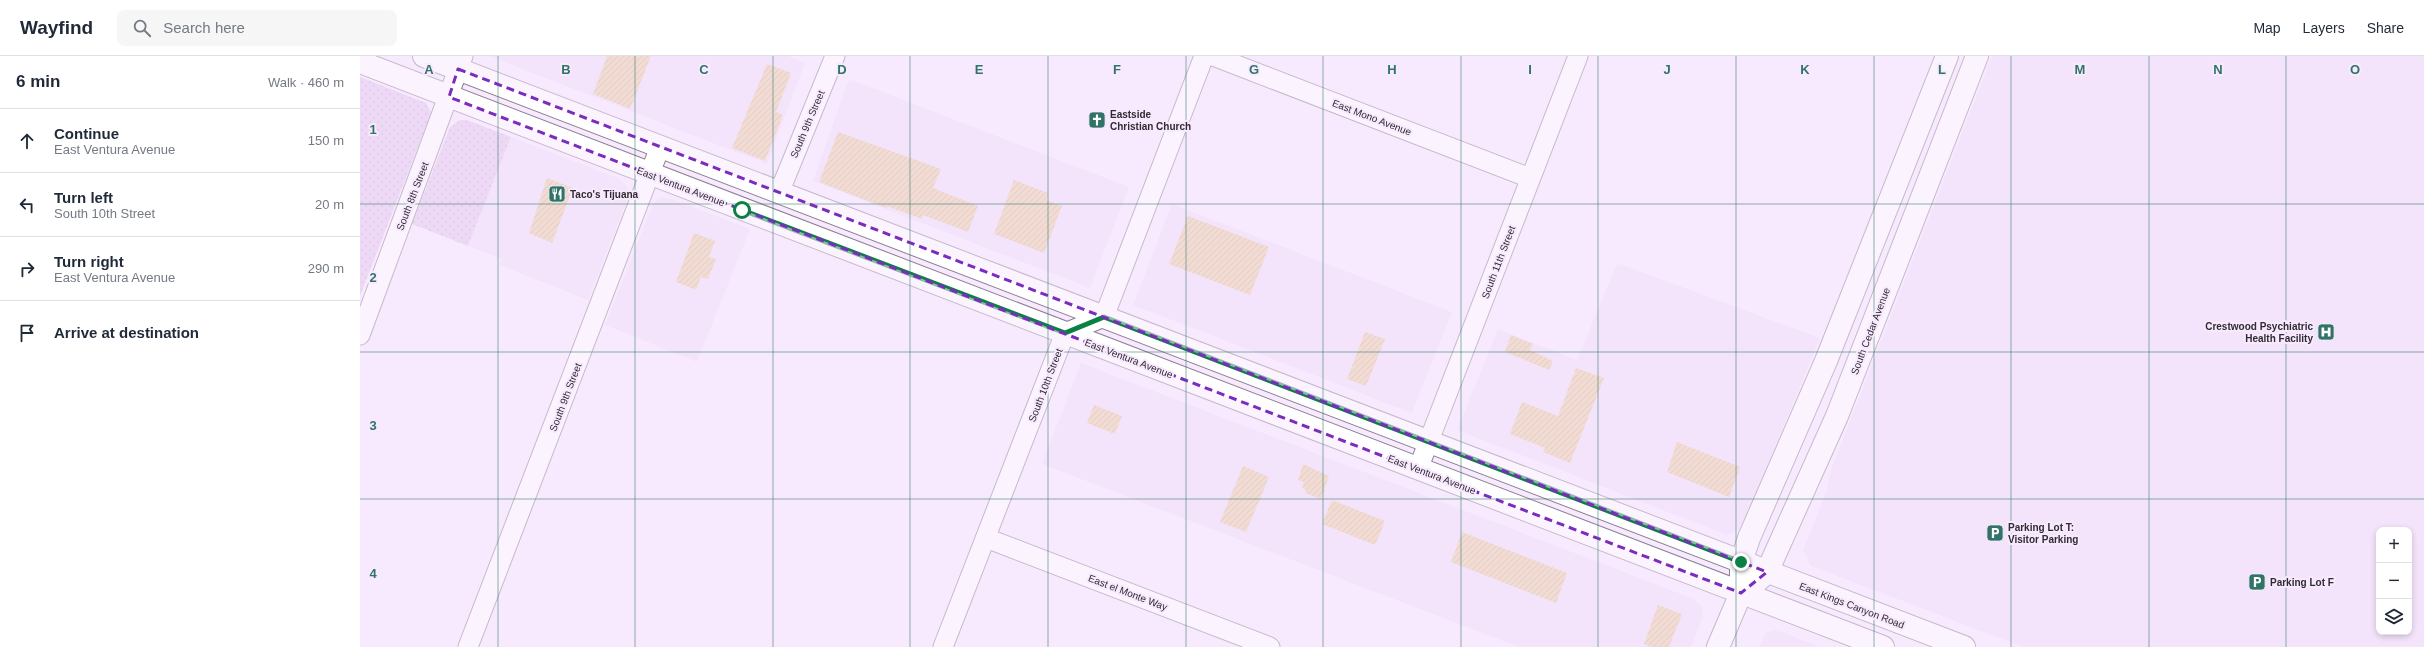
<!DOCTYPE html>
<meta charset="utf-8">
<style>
body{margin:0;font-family:Arial,sans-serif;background:#f6f6f7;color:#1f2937}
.controls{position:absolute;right:12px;bottom:12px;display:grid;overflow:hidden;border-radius:8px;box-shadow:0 2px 6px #0003}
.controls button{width:36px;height:36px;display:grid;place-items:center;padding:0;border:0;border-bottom:1px solid #e0e1e3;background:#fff;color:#1f2937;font:20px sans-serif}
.stop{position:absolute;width:12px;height:12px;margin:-9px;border:3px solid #0b8043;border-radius:50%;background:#fff}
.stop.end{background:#0b8043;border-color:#fff;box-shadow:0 1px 4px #0008}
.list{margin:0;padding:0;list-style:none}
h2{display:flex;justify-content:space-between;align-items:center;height:52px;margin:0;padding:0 16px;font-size:17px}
h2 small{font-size:13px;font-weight:400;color:#747a83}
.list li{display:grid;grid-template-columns:26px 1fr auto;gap:12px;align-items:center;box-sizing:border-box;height:64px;padding:0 16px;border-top:1px solid #e0e1e3}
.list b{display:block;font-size:15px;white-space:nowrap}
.list p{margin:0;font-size:13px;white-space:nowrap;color:#747a83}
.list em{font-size:13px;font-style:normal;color:#747a83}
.icon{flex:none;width:22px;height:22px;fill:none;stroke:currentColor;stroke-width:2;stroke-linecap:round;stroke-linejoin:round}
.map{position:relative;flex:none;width:2064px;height:591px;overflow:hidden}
header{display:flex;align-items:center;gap:24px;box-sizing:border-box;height:56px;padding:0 20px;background:#fff;border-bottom:1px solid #e0e1e3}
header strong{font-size:19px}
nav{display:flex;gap:22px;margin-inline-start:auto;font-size:14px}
.search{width:280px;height:36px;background:#f6f6f7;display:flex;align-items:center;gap:10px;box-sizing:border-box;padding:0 14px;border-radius:8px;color:#747a83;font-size:15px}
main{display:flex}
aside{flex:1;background:#fff}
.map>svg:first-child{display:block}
.built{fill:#f0ddf8;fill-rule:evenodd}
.grass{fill:url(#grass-dots)}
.building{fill:url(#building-hatch)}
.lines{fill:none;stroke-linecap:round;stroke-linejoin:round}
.street-casing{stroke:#8c7f92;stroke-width:21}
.secondary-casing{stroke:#8c7f92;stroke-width:24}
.street{stroke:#fff;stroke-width:19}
.secondary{stroke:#fff;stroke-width:22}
.route{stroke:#0b8043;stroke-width:5}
.marked{fill:none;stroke:#7b2cbf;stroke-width:3;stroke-dasharray:8 5;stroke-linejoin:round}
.grid{fill:none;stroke:#307468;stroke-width:1;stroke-opacity:0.55}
.labels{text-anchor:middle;stroke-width:4;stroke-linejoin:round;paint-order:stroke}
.poi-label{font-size:10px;font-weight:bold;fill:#302b32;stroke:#f8eafe;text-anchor:start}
.street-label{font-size:10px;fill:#302b32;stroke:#f8eafe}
.grid-label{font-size:13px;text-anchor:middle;font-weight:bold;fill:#307468;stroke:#f8eafe;stroke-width:4;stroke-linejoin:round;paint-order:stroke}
</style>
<header>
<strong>Wayfind</strong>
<div class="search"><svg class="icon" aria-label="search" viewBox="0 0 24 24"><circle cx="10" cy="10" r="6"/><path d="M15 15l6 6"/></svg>Search here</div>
<nav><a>Map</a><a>Layers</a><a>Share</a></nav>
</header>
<main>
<aside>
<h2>6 min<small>Walk · 460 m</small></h2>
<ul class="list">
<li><svg class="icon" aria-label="ahead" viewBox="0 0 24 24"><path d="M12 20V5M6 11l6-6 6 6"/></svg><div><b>Continue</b><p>East Ventura Avenue</p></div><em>150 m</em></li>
<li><svg class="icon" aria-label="left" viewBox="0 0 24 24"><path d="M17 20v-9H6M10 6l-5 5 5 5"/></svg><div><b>Turn left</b><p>South 10th Street</p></div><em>20 m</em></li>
<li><svg class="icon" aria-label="right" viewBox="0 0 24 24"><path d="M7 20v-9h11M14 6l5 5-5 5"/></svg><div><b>Turn right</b><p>East Ventura Avenue</p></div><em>290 m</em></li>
<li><svg class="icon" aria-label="arrive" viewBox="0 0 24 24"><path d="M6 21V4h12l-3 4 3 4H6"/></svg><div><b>Arrive at destination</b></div></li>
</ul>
</aside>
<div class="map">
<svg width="2064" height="591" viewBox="0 0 2064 591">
<defs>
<pattern id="grass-dots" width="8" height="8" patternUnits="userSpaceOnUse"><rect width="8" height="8" fill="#e1c5ec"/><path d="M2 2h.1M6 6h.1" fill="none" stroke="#c1a9cb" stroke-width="1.8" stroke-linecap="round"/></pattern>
<pattern id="building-hatch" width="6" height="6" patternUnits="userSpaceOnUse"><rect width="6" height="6" fill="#e8c9a1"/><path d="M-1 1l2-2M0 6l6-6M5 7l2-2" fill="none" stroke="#c7ad8b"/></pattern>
</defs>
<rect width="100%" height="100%" fill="#f8eafe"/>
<g class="built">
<path d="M129,0h299l17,7 -38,101z"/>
<path d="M1632,0h432v591h-401l-212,-81 -8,-16 23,-58 5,-22zM2019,474h30v102h-30z"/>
<path d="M489,23l280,108 -39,101 -277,-107z"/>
<path d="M151,81l109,42 8,9 1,7 -41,105 -89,-35 3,-6 -34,-13z"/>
<path d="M301,141l11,2 78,30 -53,133 -92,-37 48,-121z"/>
<path d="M812,148l280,108 -40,101 -279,-108z"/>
<path d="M1257,207l203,75 -79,191 -14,6 -270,-105 41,-101 79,31z"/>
<path d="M721,307l613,236 8,7 1,10 -12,31h-172l-477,-183z"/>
<path d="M1414,574l11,3 35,14h-61l7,-14z"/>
</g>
<g class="grass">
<path d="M0,21l66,26 5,10 -71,183z"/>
<path d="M100,64h7l44,17 -43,109 -56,-22 38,-97z"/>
</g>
<g class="building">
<path d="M247,0h44l-21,53 -37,-15z"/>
<path d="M407,8l24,9 -15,39 7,3 -18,46 -33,-13z"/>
<path d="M478,76l103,37 -8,19 45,18 -10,26 -45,-17 -1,4 -35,-13 -1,2 -67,-26z"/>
<path d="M187,122l26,10 -21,55 -23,-10z"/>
<path d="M654,124l34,13 -2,7 16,6 -18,47 -50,-19z"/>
<path d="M828,160l81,31 -19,48 -81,-31z"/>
<path d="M334,177l21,8 -6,16 7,2 -8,20 -7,-2 -5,13 -20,-8z"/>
<path d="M1005,276l20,7 -19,47 -19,-7z"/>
<path d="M1151,279l22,9 -3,6 23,11 -4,9 -44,-18z"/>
<path d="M1216,312l28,10 -34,85 -27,-11 2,-4 -35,-14 12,-32 36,14z"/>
<path d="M734,349l28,11 -7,18 -28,-11z"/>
<path d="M1317,386l63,25 -11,30 -62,-25z"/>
<path d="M943,408l26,12 -8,23 -16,-6 1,-3 -4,-2 2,-6 -6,-2z"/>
<path d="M883,410l26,11 -23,55 -26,-10z"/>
<path d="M972,444l53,21 -10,24 -53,-21z"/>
<path d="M1102,476l105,41 -11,30 -105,-41z"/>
<path d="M1298,549l24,9 -13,33h-18l-7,-3z"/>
</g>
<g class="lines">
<g class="street-casing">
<g id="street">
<path d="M853,0l317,122"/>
<path d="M419,137l56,-137"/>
<path d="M0,279l103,-279"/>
<path d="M1058,413l160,-413"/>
<path d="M626,482l284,109"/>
<path d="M108,591l192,-500"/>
<path d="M583,591l122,-314 39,-16 100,-261"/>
</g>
</g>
<g class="secondary-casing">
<g id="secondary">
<path d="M64,0l1540,591"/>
<path d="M0,6l1523,585"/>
<path d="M1396,526l11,-10 70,-156 140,-360"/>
<path d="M1358,591l23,-54v-31l8,-24 77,-177 121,-305"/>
</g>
</g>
<use href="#street" class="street"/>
<use href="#secondary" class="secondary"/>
</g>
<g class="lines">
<path class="route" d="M382,154l323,123 39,-16 637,245"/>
</g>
<path d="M0 0H2064V591H0ZM98,13l1309,503 -26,21 -288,-110 -1004,-386z" fill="#f8eafe" fill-opacity=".55" fill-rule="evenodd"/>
<path class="marked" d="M98,13l1309,503 -26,21 -288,-110 -1004,-386z"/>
<path class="grid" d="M138,0v591M275,0v591M413,0v591M550,0v591M688,0v591M826,0v591M963,0v591M1101,0v591M1238,0v591M1376,0v591M1514,0v591M1651,0v591M1789,0v591M1926,0v591M0,148h2064M0,296h2064M0,443h2064"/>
<defs>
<g id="church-square" transform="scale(0.9)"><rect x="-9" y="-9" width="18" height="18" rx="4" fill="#307468" stroke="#f8eafe"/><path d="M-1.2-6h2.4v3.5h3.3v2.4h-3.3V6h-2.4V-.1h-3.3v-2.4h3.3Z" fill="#fff"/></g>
<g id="restaurant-square" transform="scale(0.9)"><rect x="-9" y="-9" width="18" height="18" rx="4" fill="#307468" stroke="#f8eafe"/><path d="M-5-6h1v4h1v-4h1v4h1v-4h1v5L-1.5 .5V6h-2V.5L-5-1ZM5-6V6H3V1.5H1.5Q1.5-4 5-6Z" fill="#fff"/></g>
<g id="hospital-square" transform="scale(0.9)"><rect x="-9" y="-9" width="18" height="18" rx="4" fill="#307468" stroke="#f8eafe"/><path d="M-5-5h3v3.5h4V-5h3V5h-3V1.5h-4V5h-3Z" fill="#fff"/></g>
<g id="parking-square" transform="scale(0.9)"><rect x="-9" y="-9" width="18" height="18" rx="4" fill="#307468" stroke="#f8eafe"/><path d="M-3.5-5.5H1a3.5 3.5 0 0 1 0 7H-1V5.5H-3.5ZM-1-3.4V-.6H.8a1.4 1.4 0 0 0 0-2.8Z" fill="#fff"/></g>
</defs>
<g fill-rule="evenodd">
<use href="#church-square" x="737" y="64"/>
<use href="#restaurant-square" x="197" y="138"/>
<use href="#hospital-square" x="1966" y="276"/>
<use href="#parking-square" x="1635" y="477"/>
<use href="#parking-square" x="1897" y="526"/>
</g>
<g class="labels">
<g class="poi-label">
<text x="750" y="62">Eastside<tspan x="750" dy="12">Christian Church</tspan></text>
<text x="210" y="142">Taco's Tijuana</text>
<text x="1953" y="274" text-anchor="end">Crestwood Psychiatric<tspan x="1953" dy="12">Health Facility</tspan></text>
<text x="1648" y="475">Parking Lot T:<tspan x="1648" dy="12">Visitor Parking</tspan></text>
<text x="1910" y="530">Parking Lot F</text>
</g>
<g class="street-label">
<text transform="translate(1012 61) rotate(21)" y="4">East Mono Avenue</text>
<text transform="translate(447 68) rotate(-67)" y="4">South 9th Street</text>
<text transform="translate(321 130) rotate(21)" y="4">East Ventura Avenue</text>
<text transform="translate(52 140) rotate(-69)" y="4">South 8th Street</text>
<text transform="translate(1138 206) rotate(-69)" y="4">South 11th Street</text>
<text transform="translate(1510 275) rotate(-69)" y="4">South Cedar Avenue</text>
<text transform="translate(769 302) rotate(21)" y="4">East Ventura Avenue</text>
<text transform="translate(685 329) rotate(-69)" y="4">South 10th Street</text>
<text transform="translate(205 341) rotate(-69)" y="4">South 9th Street</text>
<text transform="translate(1072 418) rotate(21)" y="4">East Ventura Avenue</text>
<text transform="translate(768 536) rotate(21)" y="4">East el Monte Way</text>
<text transform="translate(1492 549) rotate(21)" y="4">East Kings Canyon Road</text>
</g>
</g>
<g class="grid-label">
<text x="69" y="18">A</text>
<text x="206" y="18">B</text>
<text x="344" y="18">C</text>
<text x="482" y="18">D</text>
<text x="619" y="18">E</text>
<text x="757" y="18">F</text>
<text x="894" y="18">G</text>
<text x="1032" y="18">H</text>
<text x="1170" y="18">I</text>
<text x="1307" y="18">J</text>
<text x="1445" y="18">K</text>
<text x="1582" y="18">L</text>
<text x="1720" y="18">M</text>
<text x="1858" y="18">N</text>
<text x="1995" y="18">O</text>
<text x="13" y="78">1</text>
<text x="13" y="226">2</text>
<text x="13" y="374">3</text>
<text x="13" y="522">4</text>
</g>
</svg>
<div class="controls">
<button>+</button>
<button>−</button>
<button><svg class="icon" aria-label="layers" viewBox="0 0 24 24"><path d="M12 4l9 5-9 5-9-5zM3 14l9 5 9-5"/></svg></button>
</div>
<div class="stop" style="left:382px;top:154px"></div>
<div class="stop end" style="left:1381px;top:506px"></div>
</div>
</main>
